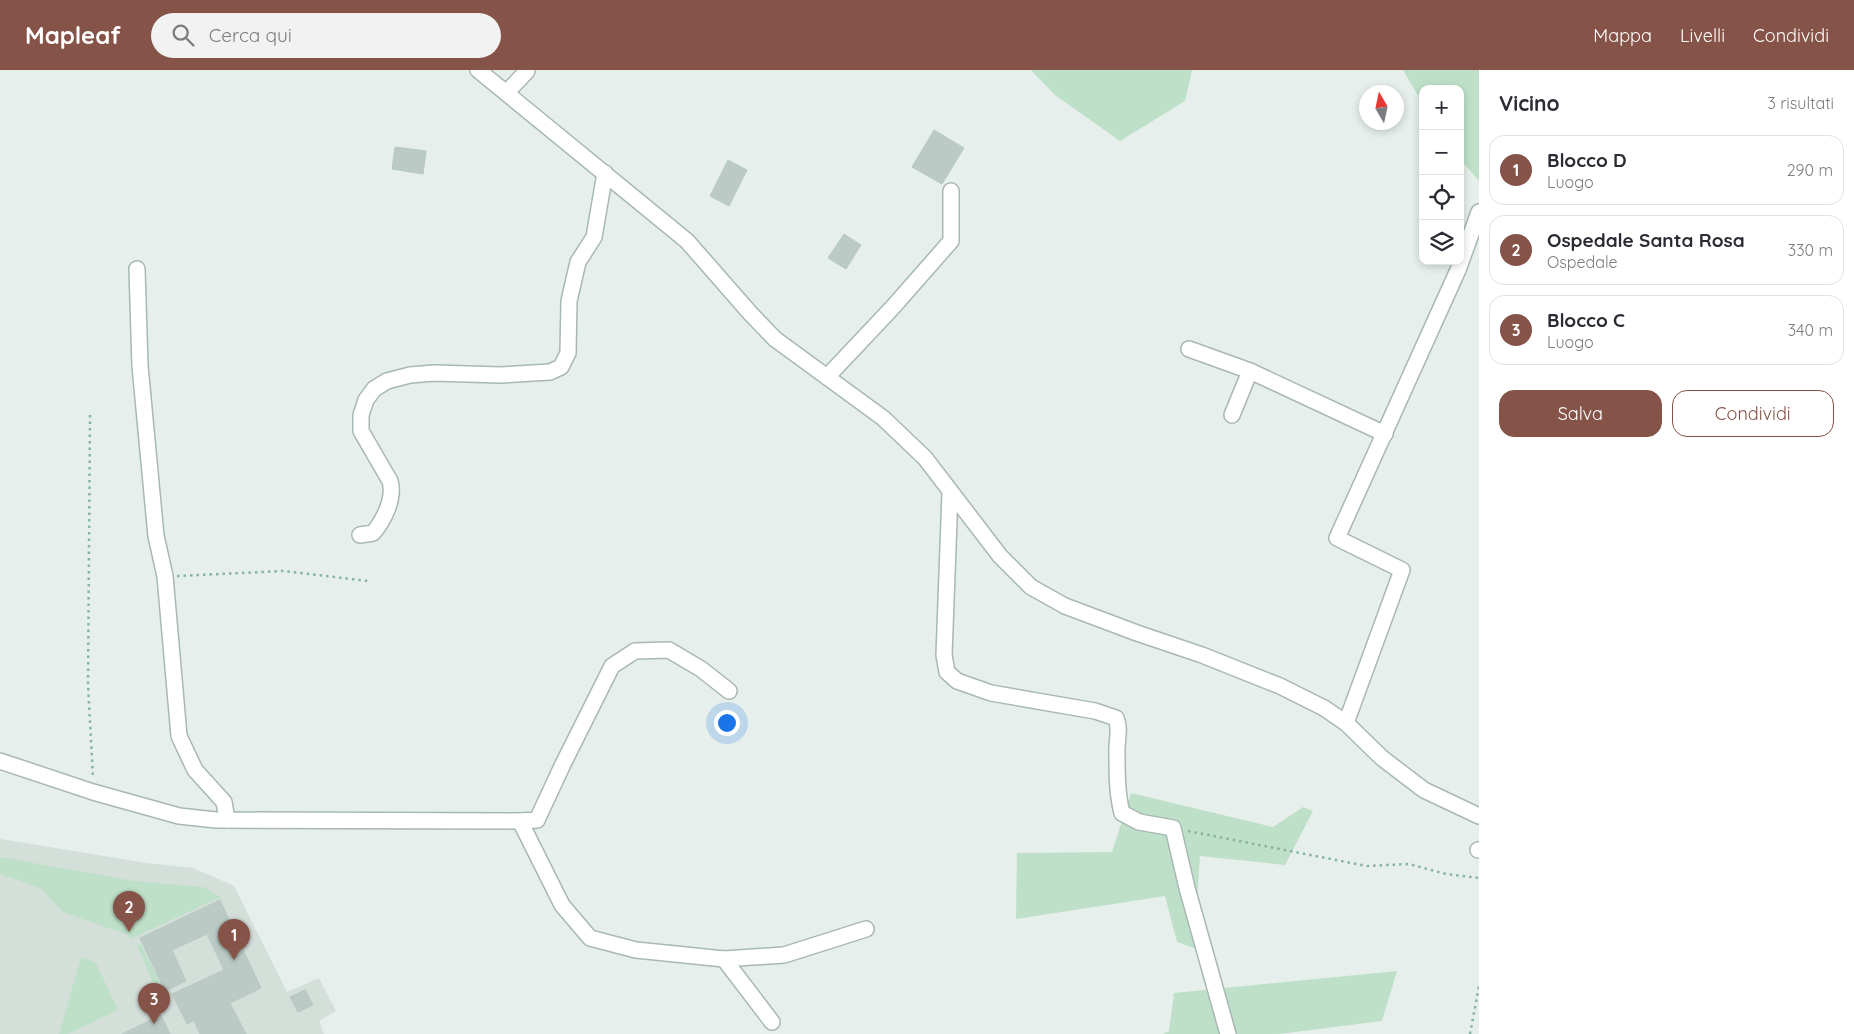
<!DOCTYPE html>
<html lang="it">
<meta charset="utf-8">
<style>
body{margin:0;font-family:Quicksand,sans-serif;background:#f2f2f3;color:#2b2b33}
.controls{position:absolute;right:15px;top:15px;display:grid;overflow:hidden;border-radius:10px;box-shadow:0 2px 8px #0003}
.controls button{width:45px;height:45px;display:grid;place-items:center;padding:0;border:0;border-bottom:1px solid #e1e1e2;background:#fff;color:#2b2b33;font:25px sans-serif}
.compass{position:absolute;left:1359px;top:15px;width:45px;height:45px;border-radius:50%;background:#fff;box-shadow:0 2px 8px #0003;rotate:351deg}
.you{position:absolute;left:726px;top:652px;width:18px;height:18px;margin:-12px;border:4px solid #fff;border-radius:50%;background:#1a73e8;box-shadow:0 0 0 8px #1a73e833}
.badge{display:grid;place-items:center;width:32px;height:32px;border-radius:50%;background:#855347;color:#fff;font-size:16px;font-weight:700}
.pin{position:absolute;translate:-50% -41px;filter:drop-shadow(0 1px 2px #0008)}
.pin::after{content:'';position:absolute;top:26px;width:18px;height:15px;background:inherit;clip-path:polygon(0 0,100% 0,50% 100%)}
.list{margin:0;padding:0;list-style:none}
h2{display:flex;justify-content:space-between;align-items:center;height:65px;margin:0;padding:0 20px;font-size:21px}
h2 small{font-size:16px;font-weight:400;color:#7c7c81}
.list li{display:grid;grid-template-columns:32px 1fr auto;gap:15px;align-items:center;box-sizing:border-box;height:70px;margin:0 10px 10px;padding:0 10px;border:1px solid #e1e1e2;border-radius:15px}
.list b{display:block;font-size:19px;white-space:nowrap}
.list p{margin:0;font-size:16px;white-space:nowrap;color:#7c7c81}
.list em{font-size:16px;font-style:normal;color:#7c7c81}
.actions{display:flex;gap:10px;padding:15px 20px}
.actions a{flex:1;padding:11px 0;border:1px solid #855347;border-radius:15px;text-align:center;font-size:18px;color:#855347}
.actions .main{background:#855347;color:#fff}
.icon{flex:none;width:28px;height:28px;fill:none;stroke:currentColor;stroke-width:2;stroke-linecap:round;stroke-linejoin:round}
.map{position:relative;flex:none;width:1479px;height:964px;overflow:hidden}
header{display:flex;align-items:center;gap:30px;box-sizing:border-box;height:70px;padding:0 25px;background:#855347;color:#fff}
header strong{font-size:24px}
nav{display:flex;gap:28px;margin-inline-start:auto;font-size:18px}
.search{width:350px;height:45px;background:#f2f2f3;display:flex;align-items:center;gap:12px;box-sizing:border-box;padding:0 18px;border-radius:28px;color:#7c7c81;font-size:19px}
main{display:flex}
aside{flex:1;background:#fff}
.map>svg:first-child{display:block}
.built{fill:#d4dfda}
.green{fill:#bfe0c8}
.building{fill:#bbcac4;stroke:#b8c9c2}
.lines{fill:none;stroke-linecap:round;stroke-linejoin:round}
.minor-casing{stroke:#a8b8b2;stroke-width:18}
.path{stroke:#86b3a5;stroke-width:2.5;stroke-dasharray:2.5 4;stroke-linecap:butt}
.minor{stroke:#fff;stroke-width:15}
</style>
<header>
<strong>Mapleaf</strong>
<div class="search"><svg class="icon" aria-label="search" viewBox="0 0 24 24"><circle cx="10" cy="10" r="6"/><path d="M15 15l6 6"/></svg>Cerca qui</div>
<nav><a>Mappa</a><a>Livelli</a><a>Condividi</a></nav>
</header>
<main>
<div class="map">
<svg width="1479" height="964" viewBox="0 0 1479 964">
<rect width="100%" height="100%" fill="#e6efeb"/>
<path class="built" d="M0,769l147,24 46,5 41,18 53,106 32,-14 17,33 -17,10 5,13h-324z"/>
<g class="green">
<path d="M1031,0h161l-7,31 -65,40 -65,-46z"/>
<path d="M1403,0h76v111l-19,-22v-70h-37v15z"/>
<path d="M1131,723l142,34 30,-20 10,4 -28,54 -85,-9 -6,92 -17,-6 -12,-46 -149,23 1,-66 95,-1z"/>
<path d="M0,787l134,24 69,6 18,10 -91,42 -2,-4 -65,-23 -23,-24 -40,-14z"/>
<path d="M141,874l24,49 -6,3 -22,-50z"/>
<path d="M81,887l15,6 22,47 -50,24h-9z"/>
<path d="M1397,901l-15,50 -103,13h-117l7,-3 5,-38z"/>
</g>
<g class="building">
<path d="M934,60l30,18 -22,36 -30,-17z"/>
<path d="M395,77l31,4 -3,23 -31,-5z"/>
<path d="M728,90l19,10 -18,36 -19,-10z"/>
<path d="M844,164l17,11 -15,24 -18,-11z"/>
<path d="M220,830l41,88 -74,36 -15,-30 52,-24 -17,-36 -35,16 14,31 -21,10 -25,-53z"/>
<path d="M305,920l8,15 -15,7 -8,-15z"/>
<path d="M230,933l16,31h-46l-6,-13z"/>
<path d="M161,945l9,19h-48z"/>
</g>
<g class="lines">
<g class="minor-casing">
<g id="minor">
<path d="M478,0l209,171 63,72 25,26 108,79 42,40 75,98 31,31 34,19 72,27 65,22 78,31 44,22 22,15 36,35 42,32 55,26"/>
<path d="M507,22l20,-21"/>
<path d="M137,199l3,97 16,170 9,40 14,160 16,34 29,32 3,18"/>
<path d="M1189,279l61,22 135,63"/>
<path d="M827,307l66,-70 58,-66v-50"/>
<path d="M1232,345l18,-44"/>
<path d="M950,423l-6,162 3,17 10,9 34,12 104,18 21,7c5,12 0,23 1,36 0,20 0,40 5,59l17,9 34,6 14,60 41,146"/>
<path d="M360,465l13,-2c11,-13 22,-35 17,-52l-29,-50v-16l5,-15 8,-11 13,-8 23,-6 24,-2 66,2 50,-3 11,-5 7,-14 1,-52 9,-39 16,-25 11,-64"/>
<path d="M1346,653l56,-153 -65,-32 121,-268 21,-58"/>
<path d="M0,691l93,31 86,24 37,4 304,1 42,84 28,33 46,12 88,9 60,-4 82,-26"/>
<path d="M520,751l17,-1 26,-56 49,-98 23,-15 34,-1 32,19 28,22"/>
<path d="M1478,780h1"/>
<path d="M724,889l48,63"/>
</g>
</g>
<g class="path">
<path d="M90,345l-2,269 5,94"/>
<path d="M177,506l106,-5 85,10"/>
<path d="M1188,761l179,35 42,-2 37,10 33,4"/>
<path d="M1470,964l9,-48"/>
</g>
<use href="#minor" class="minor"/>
</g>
</svg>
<div class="controls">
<button>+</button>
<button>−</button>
<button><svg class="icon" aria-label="locate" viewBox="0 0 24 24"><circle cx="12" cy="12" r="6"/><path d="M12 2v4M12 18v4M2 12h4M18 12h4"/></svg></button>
<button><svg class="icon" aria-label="layers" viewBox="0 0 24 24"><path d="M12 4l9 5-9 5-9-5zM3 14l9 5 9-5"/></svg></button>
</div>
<svg class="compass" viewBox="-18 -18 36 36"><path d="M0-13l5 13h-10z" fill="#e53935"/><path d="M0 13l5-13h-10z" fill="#7c7c81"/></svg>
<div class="you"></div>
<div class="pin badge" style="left:234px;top:890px">1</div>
<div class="pin badge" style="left:129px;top:862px">2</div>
<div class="pin badge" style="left:154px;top:954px">3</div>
</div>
<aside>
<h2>Vicino<small>3 risultati</small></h2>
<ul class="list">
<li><span class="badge">1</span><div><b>Blocco D</b><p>Luogo</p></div><em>290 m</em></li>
<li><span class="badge">2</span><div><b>Ospedale Santa Rosa</b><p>Ospedale</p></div><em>330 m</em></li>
<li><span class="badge">3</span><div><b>Blocco C</b><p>Luogo</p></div><em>340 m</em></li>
</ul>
<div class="actions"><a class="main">Salva</a><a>Condividi</a></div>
</aside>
</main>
